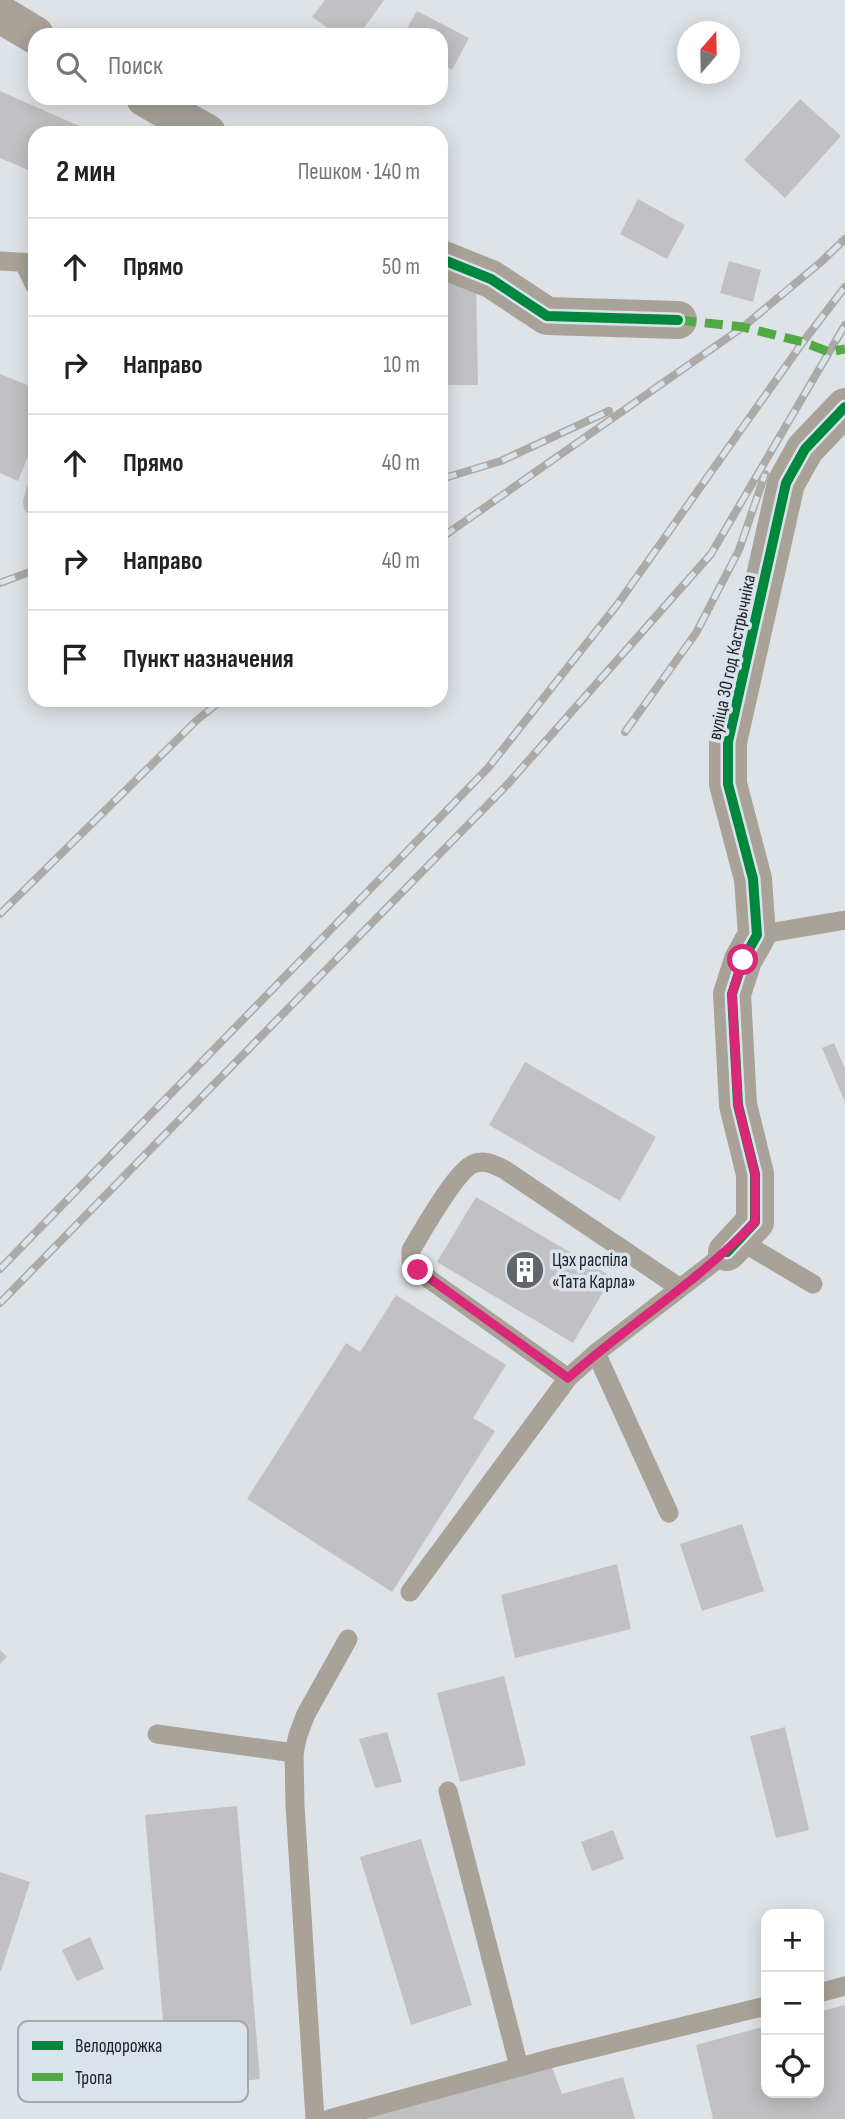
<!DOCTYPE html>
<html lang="ru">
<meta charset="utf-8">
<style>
body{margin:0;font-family:"Sofia Sans Condensed",sans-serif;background:#f2f2f2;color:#222}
.controls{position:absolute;right:21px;bottom:21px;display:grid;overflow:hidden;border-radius:14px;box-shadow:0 4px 18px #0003}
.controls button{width:63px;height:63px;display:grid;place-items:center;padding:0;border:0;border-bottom:2px solid #e0e0e0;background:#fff;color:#222;font:35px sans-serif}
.compass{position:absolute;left:677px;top:21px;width:63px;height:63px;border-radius:50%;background:#fff;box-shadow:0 4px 18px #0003;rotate:20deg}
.stop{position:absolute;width:21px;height:21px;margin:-16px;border:5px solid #db2777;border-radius:50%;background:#fff}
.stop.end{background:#db2777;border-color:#fff;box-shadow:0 2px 7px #0008}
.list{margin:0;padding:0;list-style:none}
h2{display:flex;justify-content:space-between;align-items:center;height:91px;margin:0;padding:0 28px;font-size:30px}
h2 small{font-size:23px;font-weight:400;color:#767676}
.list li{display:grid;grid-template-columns:46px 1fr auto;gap:21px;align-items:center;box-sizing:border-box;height:98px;padding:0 28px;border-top:2px solid #e0e0e0}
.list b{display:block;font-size:26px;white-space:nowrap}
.list em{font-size:23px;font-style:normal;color:#767676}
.icon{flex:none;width:38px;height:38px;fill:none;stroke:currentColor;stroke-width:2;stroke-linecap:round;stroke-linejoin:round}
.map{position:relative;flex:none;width:845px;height:2119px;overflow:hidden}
.search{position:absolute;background:#fff;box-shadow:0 4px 18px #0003;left:28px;top:28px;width:420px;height:77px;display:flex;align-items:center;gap:18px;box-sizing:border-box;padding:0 24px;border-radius:21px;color:#767676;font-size:26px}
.panel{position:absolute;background:#fff;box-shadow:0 4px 18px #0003;left:28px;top:126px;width:420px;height:581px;border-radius:21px}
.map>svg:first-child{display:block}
.building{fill:#c1c1c4}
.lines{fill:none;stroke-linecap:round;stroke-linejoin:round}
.service{stroke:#a8a298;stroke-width:19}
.minor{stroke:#a8a298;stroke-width:38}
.rail-casing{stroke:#abaaa7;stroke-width:8}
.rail{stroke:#dae3ec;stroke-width:5;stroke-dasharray:16;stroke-linecap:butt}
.quiet{stroke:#52aa44;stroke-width:9;stroke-dasharray:18 9;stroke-linecap:butt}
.cycleway-casing{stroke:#dae3ec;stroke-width:15}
.cycleway{stroke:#00873e;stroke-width:10}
.route{stroke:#db2777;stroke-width:9}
.labels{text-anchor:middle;stroke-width:7;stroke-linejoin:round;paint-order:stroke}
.street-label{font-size:19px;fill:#202326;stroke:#dae3ec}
.poi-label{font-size:19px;fill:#202326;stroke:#dae3ec;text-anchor:start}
.key{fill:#dae3ec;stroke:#a2a9b1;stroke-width:2}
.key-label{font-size:19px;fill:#202326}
</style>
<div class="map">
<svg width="845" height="2119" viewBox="0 0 845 2119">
<rect width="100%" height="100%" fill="#dee3e8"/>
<g class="building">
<path d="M325,0h59l-25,35h-21l-26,-18z"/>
<path d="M417,11l52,27 -17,32 -11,-7v-28h-38z"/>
<path d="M0,91l95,42h-60v40l-35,-15z"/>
<path d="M800,99l41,37 -56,62 -41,-38z"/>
<path d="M151,125l19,8h-23z"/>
<path d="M638,199l47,26 -18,34 -47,-25z"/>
<path d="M729,261l32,9 -8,32 -33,-9z"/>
<path d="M476,281l2,104h-37v-103z"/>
<path d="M0,374l35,14v51l-17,42 -18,-8z"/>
<path d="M35,479v42l-11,-12 -1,-8 4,-15z"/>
<path d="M834,1043l11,26v33l-23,-54z"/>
<path d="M525,1062l131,75 -36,64 -131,-76z"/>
<path d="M476,1197l136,80 -39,66 -136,-81z"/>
<path d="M396,1295l110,70 -33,53 22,13 -103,161 -145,-93 99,-156 14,9z"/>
<path d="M742,1524l22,67 -62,20 -22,-67z"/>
<path d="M617,1564l14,65 -116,29 -14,-63z"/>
<path d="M0,1650l7,7 -7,7z"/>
<path d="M504,1676l22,89 -66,17 -23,-89z"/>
<path d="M785,1727l24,103 -33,8 -26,-102z"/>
<path d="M387,1732l15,50 -27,6 -16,-49z"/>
<path d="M237,1806l23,273 -91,11 -24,-275z"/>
<path d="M613,1830l11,29 -32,12 -11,-29z"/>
<path d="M421,1839l51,166 -61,20 -51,-168z"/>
<path d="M0,1872l30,10 -29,89h-1z"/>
<path d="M90,1937l14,32 -27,12 -15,-31z"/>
<path d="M845,2005v114h-132l-17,-74 70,-19v67h53v-81z"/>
<path d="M550,2062l12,32 61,-17 12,42h-286z"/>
</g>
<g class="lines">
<g class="service">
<path d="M0,261l35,2"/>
<path d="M24,263l11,23"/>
<path d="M757,935l88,-15"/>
<path d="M745,1232l9,17 59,35"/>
<path d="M596,1353l73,160"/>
<path d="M568,1378l-139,-99 -18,-19v-10c11,-18 45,-79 62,-86 11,-5 22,1 32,6l175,118"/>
<path d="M410,1592l158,-214 28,-25 131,-101"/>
<path d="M157,1734l137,19"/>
<path d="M448,1791l71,276"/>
<path d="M819,1993l26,-7"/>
<path d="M315,2119l-20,-313 -1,-53 4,-18 8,-21 42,-75"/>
<path d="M329,2119l224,-61 213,-52"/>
</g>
<g class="minor">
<path d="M0,14l35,21"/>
<path d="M145,98l62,35"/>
<path d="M441,259l50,20 56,37 131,4"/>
<path d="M727,1252l28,-30v-48l-17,-69 -6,-111 11,-34 14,-25 -4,-56 -25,-95v-42l58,-259 19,-34 40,-42"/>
</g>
<g class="rail-casing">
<g id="rail">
<path d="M441,479l60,-18 108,-50"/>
<path d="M441,538l302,-211 78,-65 24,-23"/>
<path d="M0,583l35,-13"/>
<path d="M625,732l71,-99 43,-83 26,-76"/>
<path d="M0,914l197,-194 25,-20"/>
<path d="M0,1269l488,-501 129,-163 186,-263 42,-55"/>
<path d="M0,1303l506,-517 205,-232 134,-229"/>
</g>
</g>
<use href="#rail" class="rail"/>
<path class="quiet" d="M678,320l65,7 60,15 26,10 16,-3"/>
<g class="cycleway-casing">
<g id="cycleway">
<path d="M441,259l50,20 56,37 131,4"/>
<path d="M727,1252l28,-30v-48l-17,-69 -6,-111 11,-34 14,-25 -4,-56 -25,-95v-42l58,-259 19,-34 40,-42"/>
</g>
</g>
<use href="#cycleway" class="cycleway"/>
</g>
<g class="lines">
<path class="route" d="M418,1270l150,108c61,-54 131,-97 187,-156v-48l-17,-69 -6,-111 11,-34"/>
</g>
<defs>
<g id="building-disc" transform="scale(2.0125)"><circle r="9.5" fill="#62666a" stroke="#dae3ec"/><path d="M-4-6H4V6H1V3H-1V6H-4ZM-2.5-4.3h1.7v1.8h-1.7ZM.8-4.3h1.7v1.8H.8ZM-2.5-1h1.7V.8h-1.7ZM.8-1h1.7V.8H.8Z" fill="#fff"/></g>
</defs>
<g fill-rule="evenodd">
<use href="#building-disc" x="525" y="1270"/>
</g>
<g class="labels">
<g class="street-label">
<text transform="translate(731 657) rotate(-78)" y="7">вуліца 30 год Кастрычніка</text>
</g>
<g class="poi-label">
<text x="552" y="1266">Цэх распіла<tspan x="552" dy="22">«Тата Карла»</tspan></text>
</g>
</g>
<rect x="18" y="2021" width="230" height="81" rx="10" class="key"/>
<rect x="32" y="2041" width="31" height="9" fill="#00873e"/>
<rect x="32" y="2073" width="31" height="8" fill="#52aa44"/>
<g class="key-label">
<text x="75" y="2052">Велодорожка</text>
<text x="75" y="2084">Тропа</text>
</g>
</svg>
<div class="controls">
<button>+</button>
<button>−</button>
<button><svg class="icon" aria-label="locate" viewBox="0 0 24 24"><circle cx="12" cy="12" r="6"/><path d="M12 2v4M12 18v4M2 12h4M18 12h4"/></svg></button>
</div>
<svg class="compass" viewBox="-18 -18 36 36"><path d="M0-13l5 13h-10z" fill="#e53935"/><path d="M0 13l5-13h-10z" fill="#767676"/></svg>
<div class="stop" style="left:743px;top:960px"></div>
<div class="stop end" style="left:418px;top:1270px"></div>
<div class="search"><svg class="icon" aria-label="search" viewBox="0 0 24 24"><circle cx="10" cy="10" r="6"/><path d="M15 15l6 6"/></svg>Поиск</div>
<section class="panel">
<h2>2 мин<small>Пешком · 140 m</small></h2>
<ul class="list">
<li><svg class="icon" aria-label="ahead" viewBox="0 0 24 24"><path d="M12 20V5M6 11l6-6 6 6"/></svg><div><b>Прямо</b></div><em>50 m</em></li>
<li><svg class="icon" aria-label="right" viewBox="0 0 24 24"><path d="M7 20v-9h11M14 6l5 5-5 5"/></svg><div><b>Направо</b></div><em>10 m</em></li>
<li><svg class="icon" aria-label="ahead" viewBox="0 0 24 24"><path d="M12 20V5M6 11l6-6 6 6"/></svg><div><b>Прямо</b></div><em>40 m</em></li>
<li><svg class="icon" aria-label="right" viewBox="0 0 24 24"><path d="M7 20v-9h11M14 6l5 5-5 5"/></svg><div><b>Направо</b></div><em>40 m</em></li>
<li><svg class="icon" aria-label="arrive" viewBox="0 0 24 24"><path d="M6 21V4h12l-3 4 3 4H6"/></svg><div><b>Пункт назначения</b></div></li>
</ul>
</section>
</div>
